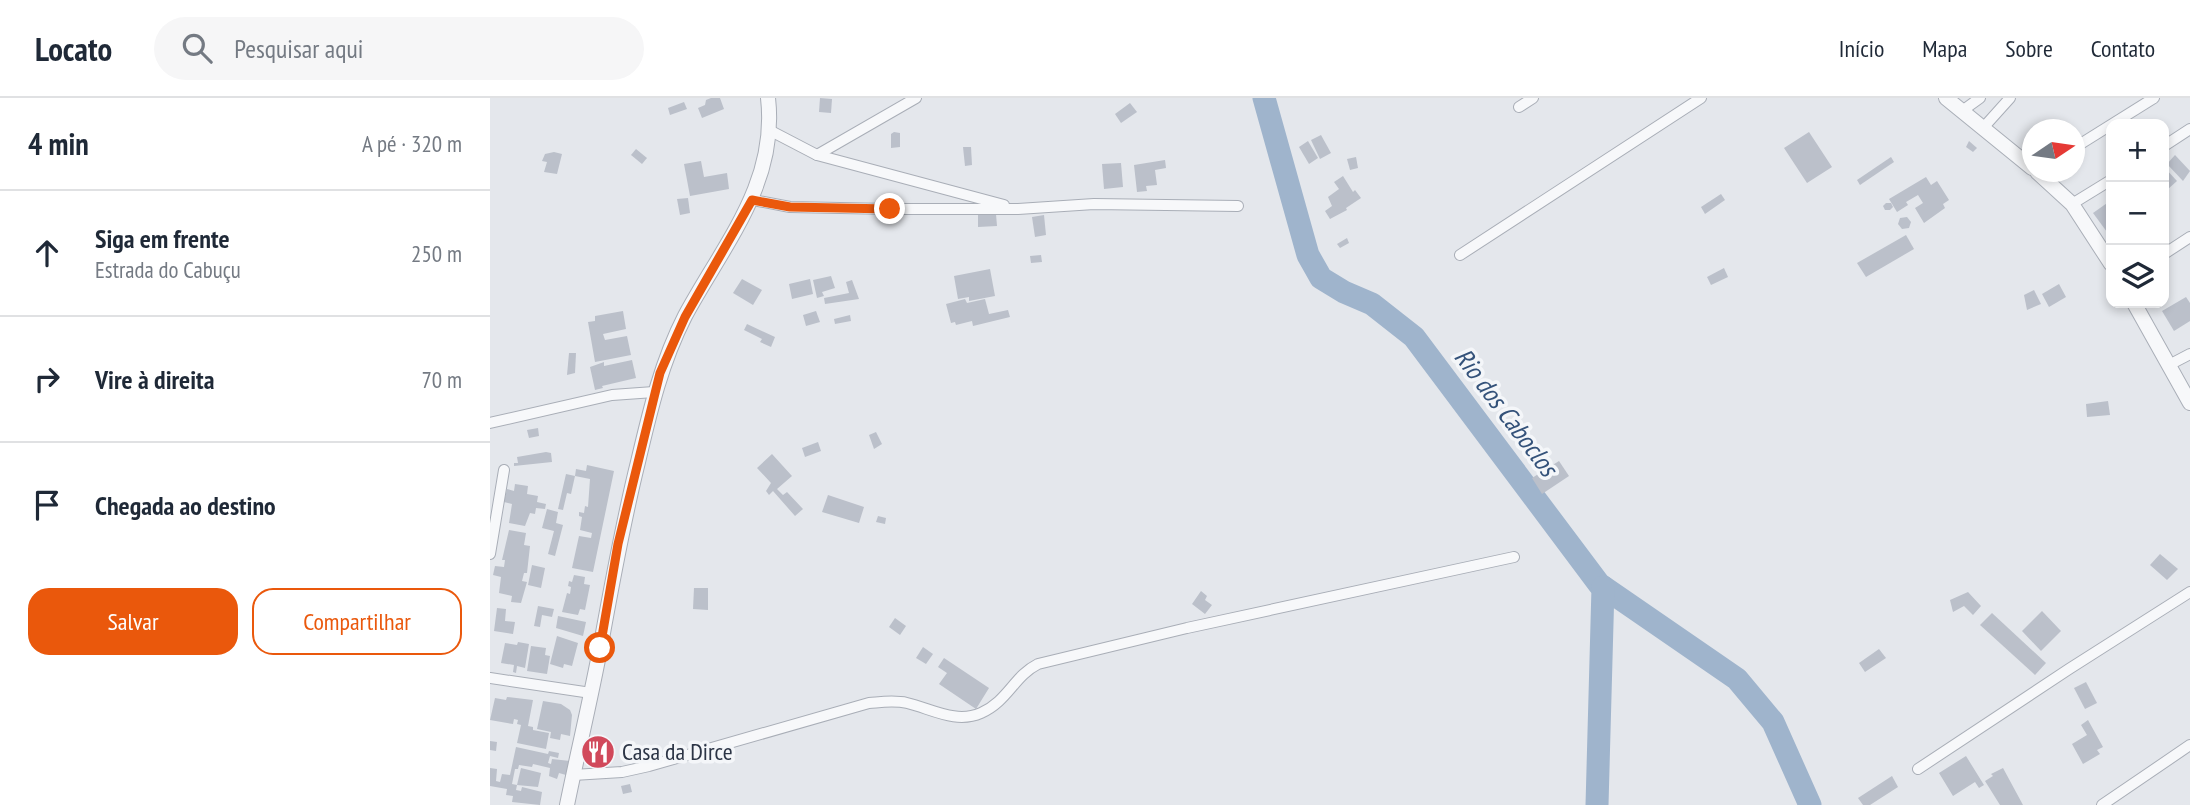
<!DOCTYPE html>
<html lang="pt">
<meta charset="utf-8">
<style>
body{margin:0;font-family:"PT Sans Narrow",sans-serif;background:#f6f6f7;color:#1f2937}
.controls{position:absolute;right:21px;top:21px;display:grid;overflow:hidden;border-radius:14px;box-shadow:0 4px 10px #0003}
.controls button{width:63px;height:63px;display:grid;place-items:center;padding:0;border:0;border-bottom:2px solid #e0e1e3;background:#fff;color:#1f2937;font:35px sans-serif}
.compass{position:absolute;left:1532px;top:21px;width:63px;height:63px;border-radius:50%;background:#fff;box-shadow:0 4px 10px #0003;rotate:77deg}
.stop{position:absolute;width:21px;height:21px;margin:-16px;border:5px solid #ea580c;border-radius:50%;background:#fff}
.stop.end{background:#ea580c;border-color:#fff;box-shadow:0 2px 7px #0008}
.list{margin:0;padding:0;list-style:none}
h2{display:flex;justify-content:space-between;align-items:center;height:91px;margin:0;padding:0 28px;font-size:30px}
h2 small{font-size:23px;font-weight:400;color:#747a83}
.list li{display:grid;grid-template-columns:46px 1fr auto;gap:21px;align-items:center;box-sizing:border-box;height:126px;padding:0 28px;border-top:2px solid #e0e1e3}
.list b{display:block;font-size:26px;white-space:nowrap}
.list p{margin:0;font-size:23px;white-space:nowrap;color:#747a83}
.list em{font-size:23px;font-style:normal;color:#747a83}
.actions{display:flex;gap:14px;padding:21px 28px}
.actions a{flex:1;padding:16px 0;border:2px solid #ea580c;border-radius:21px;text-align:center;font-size:24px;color:#ea580c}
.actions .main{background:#ea580c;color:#fff}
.icon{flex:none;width:38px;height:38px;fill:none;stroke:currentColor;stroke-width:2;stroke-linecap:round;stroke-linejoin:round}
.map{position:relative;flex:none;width:1700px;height:707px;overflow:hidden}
header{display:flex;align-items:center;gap:42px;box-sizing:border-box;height:98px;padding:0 35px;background:#fff;border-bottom:2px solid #e0e1e3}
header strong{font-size:33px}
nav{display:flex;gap:38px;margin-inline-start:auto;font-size:24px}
.search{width:490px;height:63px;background:#f6f6f7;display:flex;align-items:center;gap:18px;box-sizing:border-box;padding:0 24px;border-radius:38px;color:#747a83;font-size:26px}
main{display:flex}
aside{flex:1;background:#fff}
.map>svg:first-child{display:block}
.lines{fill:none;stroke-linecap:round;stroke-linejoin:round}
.river{stroke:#9fb4cc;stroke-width:23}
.building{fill:#bbc0ca}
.minor-casing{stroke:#a9aeb7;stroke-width:12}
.tertiary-casing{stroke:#a9aeb7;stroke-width:16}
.minor{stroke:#f7f8fa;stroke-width:10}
.tertiary{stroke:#f7f8fa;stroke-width:14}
.route{stroke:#ea580c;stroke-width:9}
.labels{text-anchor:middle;stroke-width:7;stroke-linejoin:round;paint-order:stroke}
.poi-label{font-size:24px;fill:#2b3445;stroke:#f4f6f9;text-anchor:start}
.water-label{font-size:26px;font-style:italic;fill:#34527a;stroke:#f4f6f9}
</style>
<header>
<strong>Locato</strong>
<div class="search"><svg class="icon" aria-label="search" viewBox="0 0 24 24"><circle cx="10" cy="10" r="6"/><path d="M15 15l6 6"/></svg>Pesquisar aqui</div>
<nav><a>Início</a><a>Mapa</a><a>Sobre</a><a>Contato</a></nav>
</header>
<main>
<aside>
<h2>4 min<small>A pé · 320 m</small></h2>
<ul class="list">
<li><svg class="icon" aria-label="ahead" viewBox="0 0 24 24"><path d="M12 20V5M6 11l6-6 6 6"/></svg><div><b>Siga em frente</b><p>Estrada do Cabuçu</p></div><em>250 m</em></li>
<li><svg class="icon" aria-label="right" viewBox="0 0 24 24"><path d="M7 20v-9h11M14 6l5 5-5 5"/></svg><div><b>Vire à direita</b></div><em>70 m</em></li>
<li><svg class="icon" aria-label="arrive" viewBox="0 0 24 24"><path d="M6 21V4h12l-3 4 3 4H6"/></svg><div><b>Chegada ao destino</b></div></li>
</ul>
<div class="actions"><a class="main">Salvar</a><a>Compartilhar</a></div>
</aside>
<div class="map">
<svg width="1700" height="707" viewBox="0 0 1700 707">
<rect width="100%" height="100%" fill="#e4e7ec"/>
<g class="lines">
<g class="river">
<path d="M774,0l44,157 13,23 23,14 28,12 42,33 185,247 138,95 36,43 37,83"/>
<path d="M1107,707l6,-218"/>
</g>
</g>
<g class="building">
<path d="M221,0h9l4,11 -22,9 -4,-10 7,-3 1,-5z"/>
<path d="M330,0l12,1 -1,14 -12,-1z"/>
<path d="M194,4l3,7 -17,6 -2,-7z"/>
<path d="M640,5l7,9 -16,11 -6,-9z"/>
<path d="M404,34l6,1v14l-9,1v-14z"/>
<path d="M1319,34l23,35 -25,16 -23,-35z"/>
<path d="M831,37l10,18 -11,6 -9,-19z"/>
<path d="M818,43l10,17 -9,6 -10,-17z"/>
<path d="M1479,43l8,7 -4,4 -7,-5z"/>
<path d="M473,49h8l1,18 -7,1z"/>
<path d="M146,51l11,9 -5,6 -11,-9z"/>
<path d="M64,54l8,2 -5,20 -13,-2 3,-10 -5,-1 3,-7z"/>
<path d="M1685,57l15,16 -7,10 -16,-17z"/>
<path d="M866,59l2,11 -8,2 -3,-11z"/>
<path d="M1401,59l3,5 -34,23 -3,-5z"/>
<path d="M675,62l1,8 -11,2 2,15 -11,1 1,5 -10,1 -3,-27z"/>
<path d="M211,63l3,16 23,-4 2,16 -39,7 -6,-32z"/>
<path d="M631,65l2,24 -19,2 -2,-25z"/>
<path d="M1674,69l13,14 -10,9 -3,-3z"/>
<path d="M853,78l10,16 2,-2 6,8 -15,10 1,2 -17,9 -5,-8 7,-5 -4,-9 11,-8 -5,-7z"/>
<path d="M1436,79l5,8 6,-4 12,19 -6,4 2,4 -21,15 -9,-15 8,-5 -5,-8 -12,7 2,3 -11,7 -8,-13z"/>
<path d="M1231,96l4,6 -20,14 -4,-7z"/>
<path d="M198,100l2,15 -10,2 -3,-16z"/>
<path d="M1620,103l1,28 -4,3 -14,-19z"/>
<path d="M1396,105h5l2,4 -3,3h-5l-2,-4z"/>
<path d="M506,116l1,12 -19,1v-12z"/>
<path d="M554,117l2,20 -11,2 -3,-20z"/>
<path d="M1417,119l4,5 -2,6 -7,1 -4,-5 2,-6z"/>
<path d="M1416,137l8,14 -48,28 -9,-14z"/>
<path d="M857,140l2,5 -9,5 -3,-4z"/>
<path d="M551,157l1,7 -11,1 -1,-7z"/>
<path d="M1234,170l4,9 -17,8 -4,-8z"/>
<path d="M500,171l5,27 -26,5v-4l-11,2 -4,-23z"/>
<path d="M341,178l4,12 -13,4 2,4 -7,2 -4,-18z"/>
<path d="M252,181l20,11 -9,15 -20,-12z"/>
<path d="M320,181l3,15 -21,5 -3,-15z"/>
<path d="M362,182l7,19 -34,5 -1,-6 25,-5 -3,-11z"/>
<path d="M1569,186l7,13 -17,10 -7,-13z"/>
<path d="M1544,192l7,14 -14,6 -3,-15z"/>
<path d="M1696,199l4,6v18l-16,10 -12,-20z"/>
<path d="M475,201l2,4 18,-4 4,15 19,-4 2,7 -37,9 -1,-5 -16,4 -1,-3 -4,1 -5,-19z"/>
<path d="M133,213l3,18 -23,5 2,6 22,-4 4,19 -36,7 -7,-40 7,-1v-5z"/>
<path d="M326,213l4,11 -14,4 -3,-11z"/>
<path d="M360,217l1,6 -16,3 -1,-5z"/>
<path d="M257,226l28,13 -4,10 -11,-5 2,-3 -18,-9z"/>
<path d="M79,255h7l-1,20 -8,2z"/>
<path d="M142,262l4,18 -34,8 1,2 -8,2 -5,-23 14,-5v4z"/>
<path d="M1618,303l2,14 -23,2 -1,-13z"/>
<path d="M48,330l1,8 -10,2 -2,-8z"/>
<path d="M386,334l6,12 -8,5 -5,-14z"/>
<path d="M328,344l3,9 -16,6 -3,-9z"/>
<path d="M56,354l5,1 1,9 -38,4v-3h4l-1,-6z"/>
<path d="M282,356l20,22 -15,13 6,6 4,-3 16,17 -8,7 -22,-25 -4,4 -3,-4 5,-8 -14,-15z"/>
<path d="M1069,363l10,15 -27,18 -10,-16z"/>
<path d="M97,367l27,6 -21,101 -21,-4 7,-32 12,2 1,-5 -12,-3 2,-13 -3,-1v-4l5,1 1,-7 3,1 2,-28 -15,-3 1,-7 10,2z"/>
<path d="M76,376l9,2 -4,18 -4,-1 -4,17 -5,-1z"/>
<path d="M25,386l13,2 -1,8 11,2 -1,6 9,2 -1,5 -9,-1 -1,6 -5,-1 -5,13 -16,-3 3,-19 -8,-2 3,-13 7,2z"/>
<path d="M338,397l36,12 -5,16 -37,-11z"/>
<path d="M57,411l11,3 -2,11 7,2 -8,31 -7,-2 6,-23 -12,-3z"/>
<path d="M388,418l8,2 -1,6 -9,-2z"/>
<path d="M19,432l17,3 -2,12 6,1 -3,27h-3l-2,8 5,1 -6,21 -10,-1 1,-6 -13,-3 2,-16 -8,-2 2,-9 9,1 1,-7h-3z"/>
<path d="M1670,456l18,15 -11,11 -17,-15z"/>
<path d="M42,467l13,3 -4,20 -13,-3z"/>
<path d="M84,477l11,2 -1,7 6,1 -5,25 -5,-1 -2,6 -16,-3 5,-19 3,1 1,-7 -3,-1 1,-5 3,1z"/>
<path d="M204,490h14v22l-15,-1z"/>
<path d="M711,493l6,5 -2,4 7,5 -7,9 -13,-10z"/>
<path d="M1478,494l13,14 -8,9 -9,-9 -11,6 -3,-12z"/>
<path d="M48,508l16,3 -2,8 -10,-2 -2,12 -6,-1z"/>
<path d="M7,510l9,1 -1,12 10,1 -2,12 -19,-3z"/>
<path d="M1552,513l19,20 -20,20 -19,-20z"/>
<path d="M1502,515l54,50 -11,12 -55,-50z"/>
<path d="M68,518l28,6 -3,14 -27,-8z"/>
<path d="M405,520l11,8 -6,9 -11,-8z"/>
<path d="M67,538l21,7 -6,23 -8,-2 -1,4 -13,-4z"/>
<path d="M28,544l11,2 -4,24 -8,-2 -1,7 -3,-1 1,-7 -13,-2 4,-20 12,2z"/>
<path d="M41,548l15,2 -1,7 5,1 -3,18 -20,-3z"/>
<path d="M433,549l10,7 -7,10 -10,-6z"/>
<path d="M1389,551l7,9 -21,14 -6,-9z"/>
<path d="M454,560l45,30 -13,21 -37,-25 8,-11 -9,-6z"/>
<path d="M1596,584l11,21 -12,6 -11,-21z"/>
<path d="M17,599l26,3 -5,26 5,1v3l16,3 -3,16 -29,-6 4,-18 -4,-1 1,-4 -4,-1 -1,5 -23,-4 5,-22 11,2z"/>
<path d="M53,603l18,3 9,6 2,5 -2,21 -9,-2 -1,6 -10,-2 1,-6 -14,-3z"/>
<path d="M1598,622l15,27 -6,3 3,4 -17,10 -11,-20 15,-9 -6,-10z"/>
<path d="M0,643l7,1 -1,9 -6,-1z"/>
<path d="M26,649l32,7 1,-3 10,2 -1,5 -8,-2 -2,7 3,1 1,-5 18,2 -4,14 -7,-2 -2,6 -8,-3 1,-8 -17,-4 -1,3 -13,-2 -1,4h-3l-3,15 5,1 -1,5 5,1 1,-4 20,5 -2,13 -28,-3 1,-6 -7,-1 1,-6 -17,-3v-18l7,1 -1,12 4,1 2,-8 8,1z"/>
<path d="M1476,658l18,29 -5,3 -4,-6 -22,14 -14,-23z"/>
<path d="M31,670l20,5 -3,14 -21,-2z"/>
<path d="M1513,670l20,37h-23l-15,-24 8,-5 -2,-2z"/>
<path d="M1402,678l6,11 -28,18h-7l-5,-7z"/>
<path d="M140,686l2,8 -9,2 -2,-8z"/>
</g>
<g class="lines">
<g class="minor-casing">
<g id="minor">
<path d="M1029,9l14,-9"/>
<path d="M1472,13l18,-13"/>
<path d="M1493,30l27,-30"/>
<path d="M279,32l48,25 99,-57"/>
<path d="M1674,48l26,-17"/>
<path d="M1584,50l80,-50"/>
<path d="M327,57l187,50"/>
<path d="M263,102l37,7 100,2h128l76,-5 144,2"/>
<path d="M1582,106l39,-24"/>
<path d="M1674,156l26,-17"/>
<path d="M970,157l241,-157"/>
<path d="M1679,267l21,-11"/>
<path d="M0,325l122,-28 42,-3"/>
<path d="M0,456l14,-84"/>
<path d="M0,580l101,15"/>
<path d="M1428,671l151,-100 121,-77"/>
<path d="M83,677l49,-3 27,-6 220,-63c13,-1 25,-3 38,0 25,6 49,21 74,10 27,-12 33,-37 57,-49l149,-36 327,-71"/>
<path d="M1612,707l88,-60"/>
</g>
</g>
<g class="tertiary-casing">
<g id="tertiary">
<path d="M1456,0l86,70"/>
<path d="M1547,74l35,32 39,60"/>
<path d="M1644,205l56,100"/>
<path d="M77,707c11,-54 24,-107 34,-161 11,-61 22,-122 37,-182 12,-51 23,-99 47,-146 38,-71 93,-132 83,-218"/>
</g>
</g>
<use href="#minor" class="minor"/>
<use href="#tertiary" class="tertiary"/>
</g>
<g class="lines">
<path class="route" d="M110,550l18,-104 42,-171 25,-56 67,-117 38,7 100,2"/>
</g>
<defs>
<g id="restaurant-disc" transform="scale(1.75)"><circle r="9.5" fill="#d1495b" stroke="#f4f6f9"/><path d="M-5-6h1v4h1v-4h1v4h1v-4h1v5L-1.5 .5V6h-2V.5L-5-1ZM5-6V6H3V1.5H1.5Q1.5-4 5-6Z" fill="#fff"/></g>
</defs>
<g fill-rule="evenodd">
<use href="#restaurant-disc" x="108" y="654"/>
</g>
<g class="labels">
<g class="poi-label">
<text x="132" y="662">Casa da Dirce</text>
</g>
<g class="water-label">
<text transform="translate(1016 314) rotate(53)" y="9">Rio dos Caboclos</text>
</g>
</g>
</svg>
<div class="controls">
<button>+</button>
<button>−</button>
<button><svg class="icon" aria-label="layers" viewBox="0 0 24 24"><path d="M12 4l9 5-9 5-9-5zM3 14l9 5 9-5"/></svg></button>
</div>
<svg class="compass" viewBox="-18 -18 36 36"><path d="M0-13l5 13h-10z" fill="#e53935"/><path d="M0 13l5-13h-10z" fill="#747a83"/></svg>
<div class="stop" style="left:110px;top:550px"></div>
<div class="stop end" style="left:400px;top:111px"></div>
</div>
</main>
